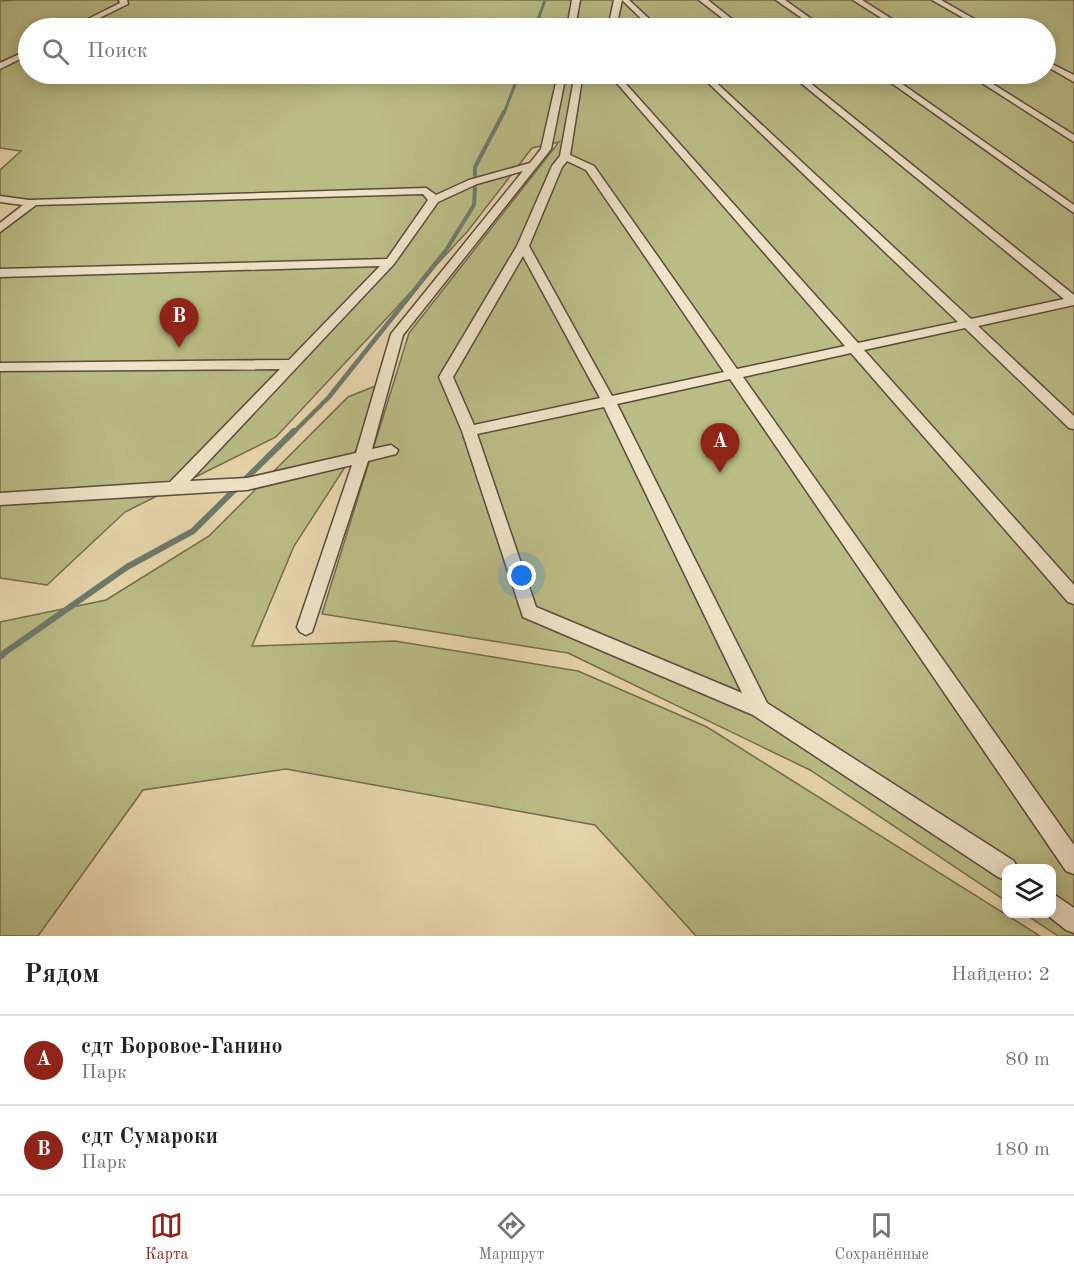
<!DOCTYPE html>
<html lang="ru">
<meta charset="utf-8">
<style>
body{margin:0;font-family:"Old Standard TT",serif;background:#f6f6f6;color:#222}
.controls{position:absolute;right:18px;bottom:18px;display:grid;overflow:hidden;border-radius:12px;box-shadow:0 3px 15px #0003}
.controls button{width:54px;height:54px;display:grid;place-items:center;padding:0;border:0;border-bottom:2px solid #e0e0e0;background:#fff;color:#222;font:30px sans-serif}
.you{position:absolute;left:522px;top:576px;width:21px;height:21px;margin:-15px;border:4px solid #fff;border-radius:50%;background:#1a73e8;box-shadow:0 0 0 9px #1a73e833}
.badge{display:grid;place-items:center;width:39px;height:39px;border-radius:50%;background:#8f2418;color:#fff;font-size:20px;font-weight:700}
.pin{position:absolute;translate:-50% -50px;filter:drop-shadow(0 2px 3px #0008)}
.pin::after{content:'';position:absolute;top:32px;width:21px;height:18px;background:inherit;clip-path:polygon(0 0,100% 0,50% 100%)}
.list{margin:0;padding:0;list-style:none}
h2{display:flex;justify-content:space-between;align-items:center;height:78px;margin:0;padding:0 24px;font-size:26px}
h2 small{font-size:20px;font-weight:400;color:#767676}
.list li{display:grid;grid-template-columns:39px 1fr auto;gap:18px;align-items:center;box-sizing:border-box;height:90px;padding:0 24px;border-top:2px solid #e0e0e0}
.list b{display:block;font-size:22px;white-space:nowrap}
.list p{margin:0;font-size:20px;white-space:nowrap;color:#767676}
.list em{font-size:20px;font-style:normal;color:#767676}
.icon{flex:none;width:33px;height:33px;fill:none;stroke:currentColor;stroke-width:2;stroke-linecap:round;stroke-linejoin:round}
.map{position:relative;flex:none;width:1074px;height:936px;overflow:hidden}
.search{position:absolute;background:#fff;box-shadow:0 3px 15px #0003;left:18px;right:18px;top:18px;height:66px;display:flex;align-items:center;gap:15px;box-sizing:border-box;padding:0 21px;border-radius:33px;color:#767676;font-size:22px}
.sheet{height:258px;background:#fff}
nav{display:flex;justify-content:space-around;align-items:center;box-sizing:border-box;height:84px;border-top:2px solid #e0e0e0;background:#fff;font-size:16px;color:#767676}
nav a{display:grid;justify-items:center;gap:3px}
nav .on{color:#8f2418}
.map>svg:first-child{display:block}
.green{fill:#babc86;stroke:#746c4e;stroke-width:1.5;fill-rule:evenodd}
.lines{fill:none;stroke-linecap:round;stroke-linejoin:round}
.stream-far4{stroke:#6d7b6b;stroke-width:3}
.stream-far3{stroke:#6d7b6b;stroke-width:4}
.stream-far2{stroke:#6d7b6b;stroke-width:4.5}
.stream-far1{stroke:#6d7b6b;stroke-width:6}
.stream{stroke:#6d7b6b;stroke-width:7}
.minor-casing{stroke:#5c4a3b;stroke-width:3}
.minor{fill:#efe4ca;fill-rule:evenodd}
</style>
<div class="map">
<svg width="1074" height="936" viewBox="0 0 1074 936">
<rect width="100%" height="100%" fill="#e7d6ad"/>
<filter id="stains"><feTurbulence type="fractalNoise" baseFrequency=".00333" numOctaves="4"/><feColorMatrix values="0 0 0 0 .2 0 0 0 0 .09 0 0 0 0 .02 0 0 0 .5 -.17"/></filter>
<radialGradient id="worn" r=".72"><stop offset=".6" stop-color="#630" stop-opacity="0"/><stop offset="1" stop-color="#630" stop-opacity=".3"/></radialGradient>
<g class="green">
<path d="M16,0h1058v936h-16l-33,-22h27v-46h-46v33l-196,-131 -242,-117 -246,-39 87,-281 150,-191 -27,6 -65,84 -191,205 -151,75 -78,73 -47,-7v-349l32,-26 -32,-6v-27l21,-19 -21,-3v-147zM28,28h1018v46h-1018z"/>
<path d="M375,386l-15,58 -66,102 -42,100 143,-5 183,30 129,56 333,209h-344l-101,-111 -309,-56 -143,21 -105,146h-38v-314l106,-22 103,-64 139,-139z"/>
</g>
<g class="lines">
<g class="stream-far4">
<path d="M535,28l10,-28"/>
<path d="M504,113l15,-39"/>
</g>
<g class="stream-far3">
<path d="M475,175v-8l29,-55"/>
<path d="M443,255l31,-50 1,-17"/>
</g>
<path class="stream-far2" d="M293,433l36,-36 115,-144"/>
<path class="stream-far1" d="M0,656l127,-89 66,-36 101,-100"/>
<path class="stream" d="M0,656l2,-1"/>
<g class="minor-casing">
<g id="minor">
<path d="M119,0h8l1,4 -49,24h-9l50,-25z"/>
<path d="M572,0h8l-5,28h-8z"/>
<path d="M614,0h15l30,28h-8l-29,-28 -6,28h-8z"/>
<path d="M699,0h9l35,28h-8z"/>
<path d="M776,0h9l39,28h-8z"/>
<path d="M853,0h9l44,28h-9z"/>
<path d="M932,0h9l49,28h-9z"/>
<path d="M28,50v5l-28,14v-6z"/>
<path d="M1046,61l28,14v7l-28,-16z"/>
<path d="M558,74h8l-15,75 -148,186 -31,114 19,-4 7,5 -2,4 -28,7 -56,171 -6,3 -6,-3 -3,-5 55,-162 -105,25 -247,15v-12l170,-11 110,-113 -280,2v-8l289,-3 91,-94 -380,11v-8l387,-10 41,-59 -5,-6 -387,11 -36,27v-9l23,-18 -23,-3v-6l29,4 397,-12 10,7 33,-15 61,-17 11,-14zM523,171l-132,163 -35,119 -109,25 -57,3 204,-217 44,-62 39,-18z"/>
<path d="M578,74h8l-4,5 -12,76 24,11 143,203 108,-23 -236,-272h8l241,269 100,-21 -259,-248h8l264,245 93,-20 -274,-225h9l275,221v10l-96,21 96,90v13l-5,-1 -104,-100 -101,22 210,235v19l-6,-2 -217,-249 -108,24 331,468v29l-8,-3 -336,-492 -113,25 150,299 247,158 3,7h-11v12l-8,-3 -245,-162 -230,-98 -61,-186 -23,-54 78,-131 35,-80 8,-10 14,-77zM567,161l19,9 138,202 -112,24 -83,-150 33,-79zM523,256l77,142 -126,27 -21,-48zM604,407l138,286 -206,-86 -59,-173z"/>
<path d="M879,74h9l186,131v8z"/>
<path d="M968,74h9l97,61v7z"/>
<path d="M1052,893l22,15v25l-8,-3 -20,-16h6z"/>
</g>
</g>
<use href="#minor" class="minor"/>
</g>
<rect width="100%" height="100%" filter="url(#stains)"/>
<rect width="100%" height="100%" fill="url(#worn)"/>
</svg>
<div class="controls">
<button><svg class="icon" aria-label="layers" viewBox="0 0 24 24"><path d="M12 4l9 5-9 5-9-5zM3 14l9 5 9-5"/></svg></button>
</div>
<div class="you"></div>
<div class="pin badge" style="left:720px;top:473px">A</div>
<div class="pin badge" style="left:179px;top:348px">B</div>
<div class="search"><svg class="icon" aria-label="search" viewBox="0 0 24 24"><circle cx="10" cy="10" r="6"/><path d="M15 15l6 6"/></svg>Поиск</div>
</div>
<section class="sheet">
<h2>Рядом<small>Найдено: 2</small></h2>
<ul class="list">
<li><span class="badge">A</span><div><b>сдт Боровое-Ганино</b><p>Парк</p></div><em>80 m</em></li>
<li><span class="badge">B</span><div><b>сдт Сумароки</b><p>Парк</p></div><em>180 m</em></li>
</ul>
</section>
<nav>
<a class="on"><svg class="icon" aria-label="map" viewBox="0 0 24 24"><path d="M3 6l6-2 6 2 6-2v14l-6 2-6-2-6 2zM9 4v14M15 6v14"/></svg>Карта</a>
<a><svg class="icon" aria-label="directions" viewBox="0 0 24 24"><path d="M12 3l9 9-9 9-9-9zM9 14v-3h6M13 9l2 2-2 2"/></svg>Маршрут</a>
<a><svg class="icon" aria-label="saved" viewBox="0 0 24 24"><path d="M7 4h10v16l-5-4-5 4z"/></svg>Сохранённые</a>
</nav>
